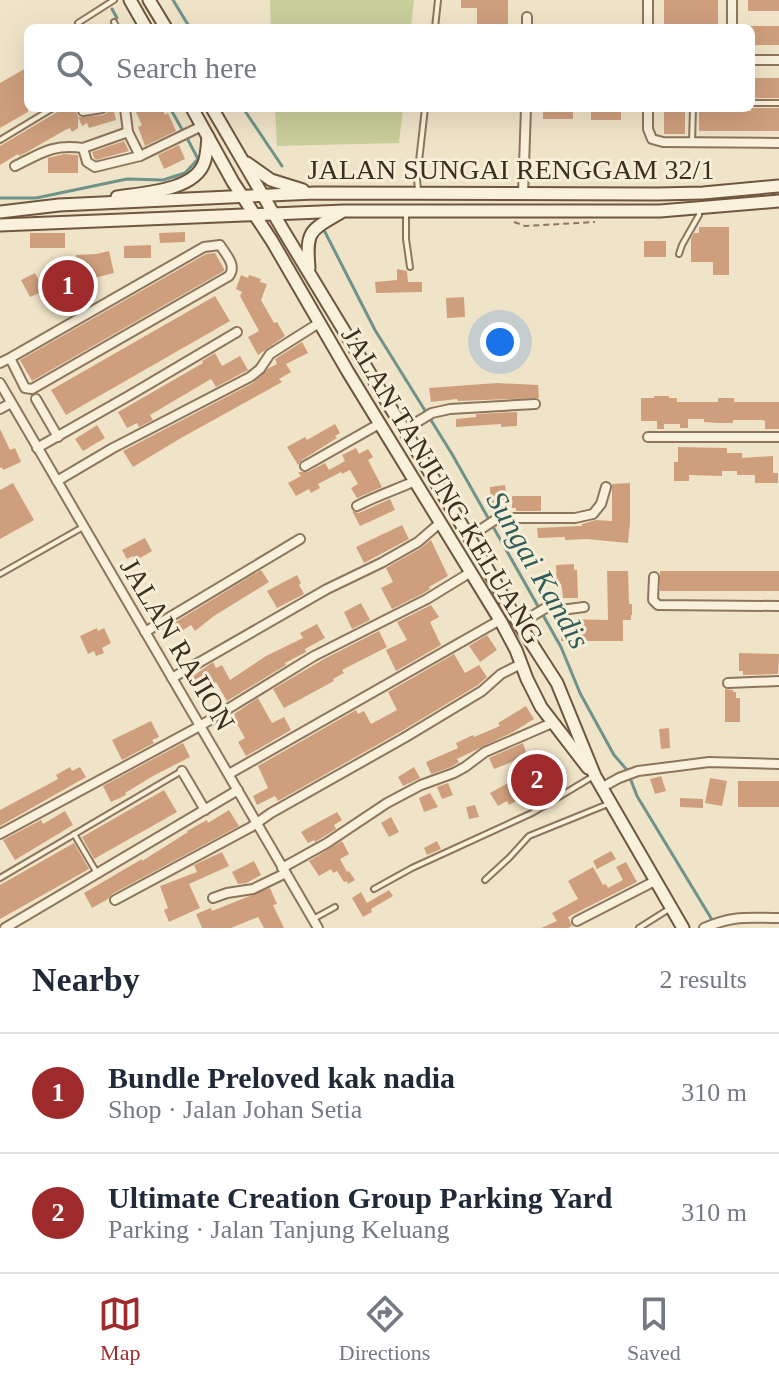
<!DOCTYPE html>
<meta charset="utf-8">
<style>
body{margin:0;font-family:"Times New Roman",serif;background:#f6f6f7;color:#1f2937}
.you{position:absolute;left:500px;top:342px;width:28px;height:28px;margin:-20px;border:6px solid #fff;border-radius:50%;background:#1a73e8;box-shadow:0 0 0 12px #1a73e833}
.badge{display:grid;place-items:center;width:52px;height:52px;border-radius:50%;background:#9e2a2b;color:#fff;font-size:26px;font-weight:700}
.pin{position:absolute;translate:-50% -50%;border:4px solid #fff;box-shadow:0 2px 8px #0006}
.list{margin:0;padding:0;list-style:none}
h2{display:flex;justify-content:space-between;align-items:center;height:104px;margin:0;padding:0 32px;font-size:34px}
h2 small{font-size:26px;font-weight:400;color:#747a83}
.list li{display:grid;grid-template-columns:52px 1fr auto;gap:24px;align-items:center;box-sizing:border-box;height:120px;padding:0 32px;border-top:2px solid #e0e1e3}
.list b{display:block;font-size:30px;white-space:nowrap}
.list p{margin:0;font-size:26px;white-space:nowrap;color:#747a83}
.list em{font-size:26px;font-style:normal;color:#747a83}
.icon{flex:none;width:44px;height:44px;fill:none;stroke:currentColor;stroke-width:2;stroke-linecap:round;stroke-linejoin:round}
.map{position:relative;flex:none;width:779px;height:928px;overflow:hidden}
.search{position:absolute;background:#fff;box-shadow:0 8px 32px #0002;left:24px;right:24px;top:24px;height:88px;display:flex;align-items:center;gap:20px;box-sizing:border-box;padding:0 28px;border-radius:12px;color:#747a83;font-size:30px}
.sheet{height:344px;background:#fff}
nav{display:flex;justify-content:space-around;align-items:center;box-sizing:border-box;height:112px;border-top:2px solid #e0e1e3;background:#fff;font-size:22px;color:#747a83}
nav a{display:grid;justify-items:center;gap:4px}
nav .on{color:#9e2a2b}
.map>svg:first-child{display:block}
.green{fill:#c9cf9b}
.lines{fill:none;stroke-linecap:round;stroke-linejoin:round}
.stream{stroke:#6f938a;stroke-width:3}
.building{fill:#cf9f7d}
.lane-casing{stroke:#8d765c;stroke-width:8}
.street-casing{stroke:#8d765c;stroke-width:12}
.secondary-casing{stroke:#6f573f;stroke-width:15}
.path{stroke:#8d765c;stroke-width:2;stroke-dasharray:6 4;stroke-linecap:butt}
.lane{stroke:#faf1dc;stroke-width:4}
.street{stroke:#faf1dc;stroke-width:8}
.secondary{stroke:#faf1dc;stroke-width:11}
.labels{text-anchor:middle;stroke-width:6;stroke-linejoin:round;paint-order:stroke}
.street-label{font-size:28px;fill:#3d2e20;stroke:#f7eed8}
.water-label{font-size:30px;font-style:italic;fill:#2f5d5a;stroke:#f7eed8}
</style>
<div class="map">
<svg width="779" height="928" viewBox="0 0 779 928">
<rect width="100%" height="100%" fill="#f0e4c8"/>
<g class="green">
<path d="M270,0h144l-3,28h-140z"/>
<path d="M275,108h128l-4,35 -122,3z"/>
</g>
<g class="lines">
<g class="stream">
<path d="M173,0l17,28"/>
<path d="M112,9l5,9"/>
<path d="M122,27l1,1"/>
<path d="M170,108l13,23"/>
<path d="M243,108l39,58"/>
<path d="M0,198h36l91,-19 36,1 22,-7 13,-14 -11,-21"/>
<path d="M325,232l50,98 77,124 109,193 19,46 34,62 13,15 10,26 80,132"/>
</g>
</g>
<g class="building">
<path d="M461,0h47v28h-31v-20h-16z"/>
<rect x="664" y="0" width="54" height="28"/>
<rect x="748" y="0" width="31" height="11"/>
<rect x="751" y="26" width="28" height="19"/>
<path d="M28,67v45l-28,16v-45z"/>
<rect x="751" y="78" width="28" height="20"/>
<path d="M64,108h10l4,8v12l-6,4 -2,-4 -5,2 -38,22 -8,4 -1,-2 -18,11v-19z"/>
<path d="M113,108l3,12 -27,8 -2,-5 -5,3 -4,-9 25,-2 4,-2 2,-4z"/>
<path d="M134,108h28l3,7 3,-2 8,18 -31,15 -7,-19 4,-2z"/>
<rect x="543" y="108" width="30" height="11"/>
<rect x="591" y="108" width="30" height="12"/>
<rect x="664" y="108" width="21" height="26"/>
<path d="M751,108h28v23h-80v-20h52z"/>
<path d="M124,141l5,10 -33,9 -2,-2 -2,-6z"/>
<path d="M179,145l6,14 -21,10 -6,-14z"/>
<path d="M64,154l14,1v18h-30v-15z"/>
<path d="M699,227h30v48h-16v-13h-22v-23l3,-6h5z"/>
<path d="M185,232v10l-25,1 -1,-10z"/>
<rect x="30" y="233" width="35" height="15"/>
<rect x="644" y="241" width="22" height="16"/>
<path d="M151,245v13h-27v-12z"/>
<path d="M109,251l5,22 -16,4 -20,2 -2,-24 20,-1z"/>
<path d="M215,253l9,16v2l-192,110 -12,-21 186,-106z"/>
<path d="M397,269l10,2 1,11h14v10l-46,1 -1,-11 22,-2z"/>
<path d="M35,273l9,18 -14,6 -9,-17z"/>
<path d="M241,275l7,3 1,-3 12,4 -1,3 7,2 -6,16 13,23 3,-1 8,14 -27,19 -10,-18 11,-6 -19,-35 2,-4 -6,-3z"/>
<path d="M215,296l15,25 -164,94 -15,-25z"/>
<path d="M464,297l1,20 -18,1 -1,-20z"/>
<path d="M302,342l6,11 -22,11 5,8 -12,7 3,3 -101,56 -48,29 -10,-16 130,-68 16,-15 8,-4 -2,-5z"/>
<path d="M215,353l7,13 18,-10 8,14 -32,17 -5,-8 -61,36 3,5 -14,7 -2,-4 -10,5 -9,-16 85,-49 -1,-2z"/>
<path d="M497,383l41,2 1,13 -81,3 -1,-2 -26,3 -2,-14z"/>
<path d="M654,396h15v2h8v4h41v-4h16v4h45v27h-14v-8l-3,-1h-29v3h-15l-14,-1v-3h-16v9h-8v-4h-16v5h-7v-8h-16v-23h13z"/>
<path d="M517,412v14l-16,1v-3l-45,3v-8l20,-2v-3z"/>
<path d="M335,424l5,9 -5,3 2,2 -35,22 -4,5 -11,-18 18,-10 2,3z"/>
<path d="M97,425l8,13 -22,13 -8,-12z"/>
<path d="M0,429l10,21 5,-2 6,14 -18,8 -1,-3 -2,1z"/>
<path d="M678,447l49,1v5h15v5l31,-2v17h5v10h-23v-8h-18v-4h-15v5l-33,-1v6h-15v-19h4z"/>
<path d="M356,448l3,6 9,-5 5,8 -5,3 14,27 -25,11 -6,-10 7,-4 -8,-14 -8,4 -1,-2 -23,12 2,4 -9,5 -2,-4 -13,7 -8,-13 13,-7 -3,-4h10l17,-9 4,7 16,-9 -3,-6z"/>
<path d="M13,483l21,37 -34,19v-49z"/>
<path d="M630,483v39l-2,21 -41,-4 -22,1v-3l-27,1 -1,-10 45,-2v-2l14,-4 16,1v-37z"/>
<path d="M505,485l2,16 -16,2 -1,-16z"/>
<path d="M512,496h29v15h-25v-3h-4z"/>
<path d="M390,499l5,11 -35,16 -8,-15 7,2z"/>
<path d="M402,525l7,14 -45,24 -8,-16z"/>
<path d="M145,538l7,13 -17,10 -2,-5 -6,3 -5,-9z"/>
<path d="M431,540l17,36 -19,11 1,2 -6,4 -32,16 -11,-21 12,-6 -7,-14 35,-20z"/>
<path d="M574,564v6h3l1,28h-15l-1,-10h-5l-1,-23z"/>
<path d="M261,570l8,12 -55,34 -19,15 -4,-6 -20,13 -7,-9z"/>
<path d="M607,571h21l1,33h3v11h-1v5h-8v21h-62l3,-22 44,1z"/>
<rect x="660" y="571" width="119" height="20"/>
<path d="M297,575l4,8 -2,2 5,9 -27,14 -10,-17z"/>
<path d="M361,603l9,17 -18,9 -8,-17z"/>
<path d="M431,605l8,12 -9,5 11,23 -45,26 -10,-21 21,-10 -10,-18z"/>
<path d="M317,624l8,14 -20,11 1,3 -21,11 1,2 -59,36 -11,-19 -14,7 -2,-4 -5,3 -5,-10 23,-16 3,6 6,-3 8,15 36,-24 37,-18 -3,-5z"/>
<path d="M97,628l1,3 6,-3 7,15 -9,5 2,5 -8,3 -2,-5 -6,3 -8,-18z"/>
<path d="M379,631l8,16 -45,23 2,3 -11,6 1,2 -50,27 -11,-19 51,-30z"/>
<path d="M487,635l10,15 -17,12 -11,-16z"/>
<path d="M739,653l40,1 -1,20 -35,1v-4h-4z"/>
<path d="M454,654l11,19 14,-8 8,12 -9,8 -78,47 -122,69 -3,-5 -18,9 -4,-9 15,-8 -10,-22 98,-56 2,4 6,-3 7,13 26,-14 -9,-18z"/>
<path d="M725,689l8,1v2h3v6h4v24h-15z"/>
<path d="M258,698l14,25 12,-6 7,13 -45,26 -8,-14 7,-4 -12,-21 2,-1 -1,-2z"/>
<path d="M526,706l8,13 -21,13 -56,27 2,3 -8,5 -20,7 -5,-12 32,-14 -2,-5 17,-8 1,2 26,-11 -2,-3z"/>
<path d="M151,721l8,16 -7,3 2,3 -32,17 -10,-20z"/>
<path d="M669,728l1,20 -9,1 -2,-20z"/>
<path d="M183,743l7,14 -37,19 -28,17 1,2 -15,7 -8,-16z"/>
<path d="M523,743l4,13 -33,13 -5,-11z"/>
<path d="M70,767l2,4 8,-4 6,10 -86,49v-16l58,-31 -2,-4z"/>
<path d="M414,767l6,11 -17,8 -5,-9z"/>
<path d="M661,776l5,15 -11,3 -5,-15z"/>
<path d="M710,778l17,3 -5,25 -17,-3z"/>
<rect x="738" y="781" width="41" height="26"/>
<path d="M448,783l5,12 -11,4 -5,-12z"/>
<path d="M508,783l10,17 -9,5 -2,-4 -9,5 -8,-13z"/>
<path d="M164,790l13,22 -83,47 -12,-22z"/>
<path d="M430,793l8,14 -14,5 -5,-14z"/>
<path d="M680,798l23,1v9l-23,-1z"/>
<path d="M475,805l4,12 -10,2 -3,-12z"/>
<path d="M229,810l10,16 -127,68 -4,5 -16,9 -8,-15 58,-34v2l46,-29 -1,-1 20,-11 1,3z"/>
<path d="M65,811l8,14 -58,35 -12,-20 38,-20 2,4z"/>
<path d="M337,812l5,8 -8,5 2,4 -21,13 -1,-2 -6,3 -7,-11z"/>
<path d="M391,817l8,15 -10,5 -8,-14z"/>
<path d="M342,841l7,13 -9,5 7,13 2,-1 6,9 -7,4 -1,-3 -3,1 -7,-11 -4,2 -2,-4 -12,7 -10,-15z"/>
<path d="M437,841l4,8 -14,6 -3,-7z"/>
<path d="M74,843l15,26 -89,50v-34z"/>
<path d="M611,851l5,8 -19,10 -4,-8z"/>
<path d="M222,852l7,14 -40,18 11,24 -31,14 -5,-12 4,-2 -8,-22 37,-14 -3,-7z"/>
<path d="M254,861l7,14 -15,8 -8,1 -6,-12z"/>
<path d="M626,862l11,20 -69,35 4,9 -4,2h-27l16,-7 -5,-8 26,-14 -10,-18 25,-14 10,18 3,-1 2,4 15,-8 -7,-13z"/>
<path d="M270,888l7,16 -4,1 11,23h-20l-6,-11 -27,11h-29l-6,-14 15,-6 1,3z"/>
<path d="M389,890l4,6 -22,13 1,3 -9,5 -11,-19 9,-6 6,11z"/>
</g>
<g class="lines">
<g class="lane-casing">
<g id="lane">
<path d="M114,22l3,6"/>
<path d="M78,23l36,-23"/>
<path d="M435,28l3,-28"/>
<path d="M751,103h28"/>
<path d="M0,140l53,-32"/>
<path d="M692,142l1,-34"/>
<path d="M418,190l-1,-11 8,-71"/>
<path d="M406,214v25l4,28"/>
<path d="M679,254l3,-9 17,-30v-4"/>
<path d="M0,574l83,-47"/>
<path d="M74,834l23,39"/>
<path d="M0,878l180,-106"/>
<path d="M485,880l24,-22 20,-22 79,-32"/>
<path d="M374,889l38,-21 120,-55 60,-36"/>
<path d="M315,918l20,-11"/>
<path d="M639,928l30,-19"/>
</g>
</g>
<g class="street-casing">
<g id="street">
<path d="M648,0v28"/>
<path d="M527,17v11"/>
<path d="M732,28v-28"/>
<path d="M751,60h28"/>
<path d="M125,108l3,24 12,24 62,-30"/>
<path d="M648,108v21l4,10 11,3 116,1"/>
<path d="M83,111l19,-3"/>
<path d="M128,132l-45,16 4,14 8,5 45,-11"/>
<path d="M15,166c27,-13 37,-22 68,-18"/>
<path d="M523,194l3,-86"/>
<path d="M0,363l10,-5 194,-111 16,-2c6,10 17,20 9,31l-197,113 -7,-1 -15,-30"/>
<path d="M0,383l318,545"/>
<path d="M36,399l22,38"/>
<path d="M0,409l11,-6"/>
<path d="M404,430l28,-17 18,-4 85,-5"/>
<path d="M648,437h131"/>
<path d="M37,448l95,-54 105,-62"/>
<path d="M305,466l74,-42"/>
<path d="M57,481l56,-33 137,-71 10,-8 10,-15 49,-31"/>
<path d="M357,506c19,-10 38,-16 58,-25"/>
<path d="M469,537l29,-19h77l18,-4 8,-10 5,-17"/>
<path d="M654,577l-1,23 5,5 121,1"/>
<path d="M519,624l30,-18 12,4 23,-3"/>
<path d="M145,632l155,-93"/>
<path d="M172,678l155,-89 54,-26 37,-21 23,-20"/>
<path d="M728,683l51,-2"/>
<path d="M182,771l23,39"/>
<path d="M229,774l271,-154"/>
<path d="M601,788l18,-10 19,-7 40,-5 31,-4 70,2"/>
<path d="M0,834l200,-108 114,-70 113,-57 44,-27"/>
<path d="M282,868l45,-25 60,-40 34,-18 33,-12 11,-6 20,-15 67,-29"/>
<path d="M213,898l14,-5 26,-4 33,-16"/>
<path d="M115,900l136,-73 20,-14 133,-75 78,-47 19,-17 20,-10"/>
<path d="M577,921l78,-40"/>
<path d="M5,928l233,-138"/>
<path d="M704,928c30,-13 43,-10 75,-10"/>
</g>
</g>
<g class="secondary-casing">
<g id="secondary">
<path d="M130,0l16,28"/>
<path d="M149,0l17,28"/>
<path d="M192,108l41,74 39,59 76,131 152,248 16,30 11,29 14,28 47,61"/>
<path d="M212,108l71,122 186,307 50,87 38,59 38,93 88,152"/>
<path d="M247,163l24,17 32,10"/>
<path d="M117,197c25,-4 77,-6 87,-34 3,-8 3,-17 4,-26"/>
<path d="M0,212l59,-7 256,-12 343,1 45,-1 76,-7"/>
<path d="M0,225l344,-14h316l119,-10"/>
<path d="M309,268c-3,-37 0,-37 31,-55"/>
</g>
</g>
<g class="path">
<path d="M423,179h12"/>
<path d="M514,222l11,4 70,-4"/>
</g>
<use href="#lane" class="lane"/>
<use href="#street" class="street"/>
<use href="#secondary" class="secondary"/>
</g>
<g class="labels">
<g class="street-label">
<text x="511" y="179">JALAN SUNGAI RENGGAM 32/1</text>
<text transform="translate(443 485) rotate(59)" y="10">JALAN TANJUNG KELUANG</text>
<text transform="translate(178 644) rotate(59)" y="10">JALAN RAJION</text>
</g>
<g class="water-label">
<text transform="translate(538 570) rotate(60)" y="10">Sungai Kandis</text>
</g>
</g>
</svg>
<div class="you"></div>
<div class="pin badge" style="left:68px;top:286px">1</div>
<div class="pin badge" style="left:537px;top:780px">2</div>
<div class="search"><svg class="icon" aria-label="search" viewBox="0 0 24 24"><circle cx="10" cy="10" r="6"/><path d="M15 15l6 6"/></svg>Search here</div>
</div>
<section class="sheet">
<h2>Nearby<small>2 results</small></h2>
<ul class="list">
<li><span class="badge">1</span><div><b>Bundle Preloved kak nadia</b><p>Shop · Jalan Johan Setia</p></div><em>310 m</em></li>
<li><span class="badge">2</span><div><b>Ultimate Creation Group Parking Yard</b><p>Parking · Jalan Tanjung Keluang</p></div><em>310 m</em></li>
</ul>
</section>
<nav>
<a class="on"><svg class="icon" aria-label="map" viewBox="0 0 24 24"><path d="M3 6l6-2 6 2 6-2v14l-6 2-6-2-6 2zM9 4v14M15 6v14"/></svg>Map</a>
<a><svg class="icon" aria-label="directions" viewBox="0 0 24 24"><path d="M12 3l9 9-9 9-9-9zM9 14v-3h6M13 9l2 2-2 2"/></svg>Directions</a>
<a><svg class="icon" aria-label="saved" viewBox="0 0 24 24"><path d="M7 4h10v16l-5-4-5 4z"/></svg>Saved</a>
</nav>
